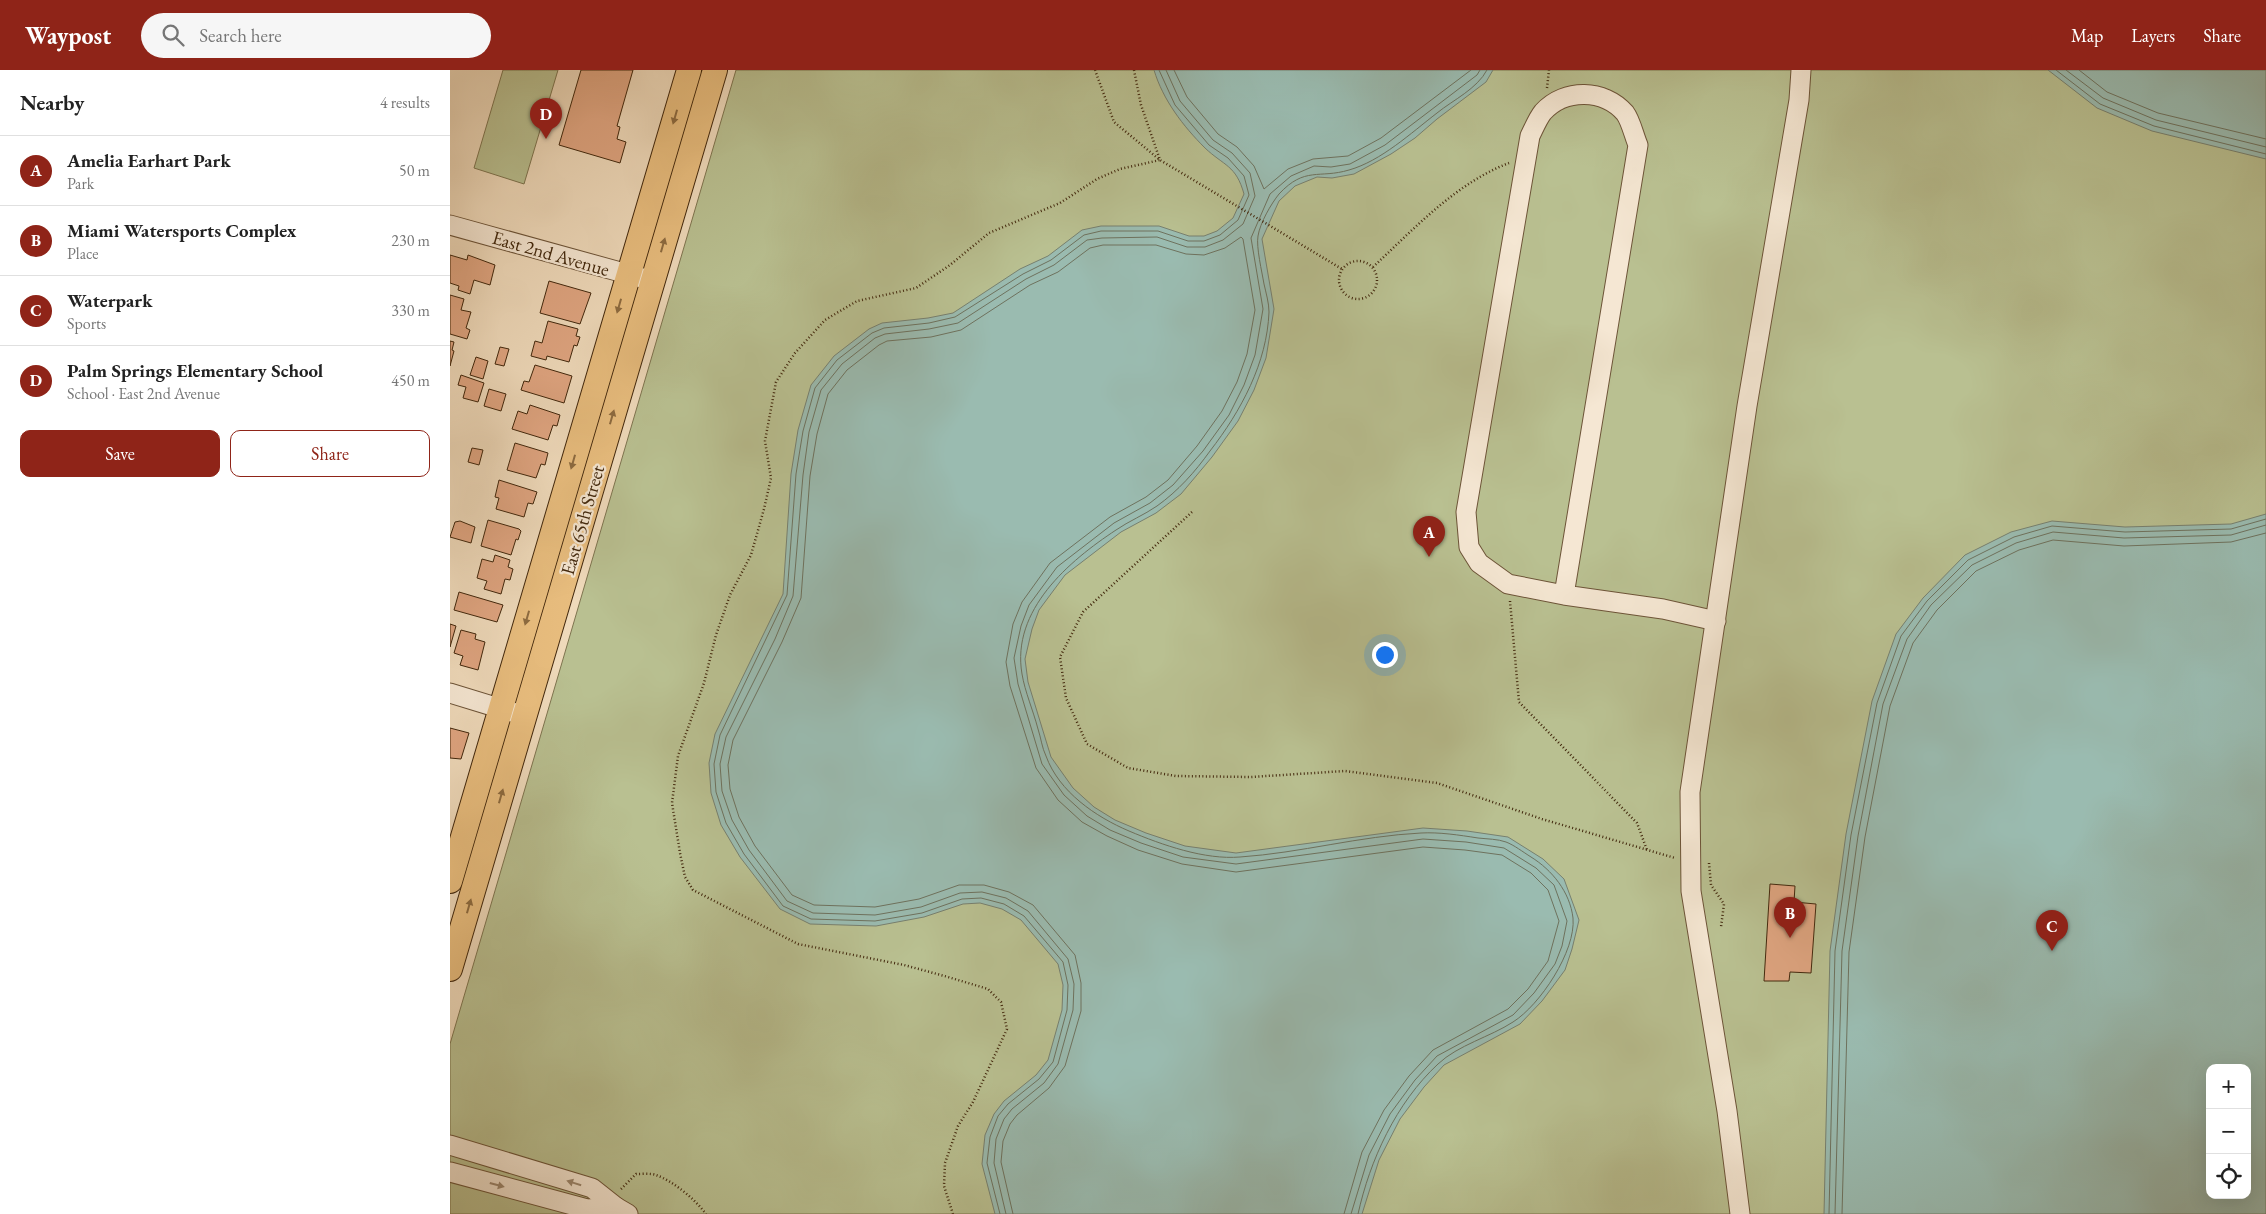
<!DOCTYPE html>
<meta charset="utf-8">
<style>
body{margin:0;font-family:"EB Garamond",serif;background:#f6f6f6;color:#222}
.controls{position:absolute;right:15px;bottom:15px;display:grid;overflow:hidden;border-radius:10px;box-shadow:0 5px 20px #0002}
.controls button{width:45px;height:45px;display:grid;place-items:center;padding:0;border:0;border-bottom:1px solid #e0e0e0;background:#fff;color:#222;font:25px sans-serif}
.you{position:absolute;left:934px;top:584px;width:18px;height:18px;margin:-12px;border:4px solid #fff;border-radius:50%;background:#1a73e8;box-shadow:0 0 0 8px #1a73e833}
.badge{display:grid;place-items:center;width:32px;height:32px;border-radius:50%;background:#8f2418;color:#fff;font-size:16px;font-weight:700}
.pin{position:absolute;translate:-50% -41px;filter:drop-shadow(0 1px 2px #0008)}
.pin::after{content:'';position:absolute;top:26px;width:18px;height:15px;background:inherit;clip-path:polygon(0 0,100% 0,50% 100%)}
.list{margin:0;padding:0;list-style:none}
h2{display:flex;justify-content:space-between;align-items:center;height:65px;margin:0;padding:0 20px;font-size:21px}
h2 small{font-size:16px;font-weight:400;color:#767676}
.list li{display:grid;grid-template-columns:32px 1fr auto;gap:15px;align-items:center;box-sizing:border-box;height:70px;padding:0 20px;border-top:1px solid #e0e0e0}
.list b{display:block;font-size:19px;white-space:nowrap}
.list p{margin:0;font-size:16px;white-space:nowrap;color:#767676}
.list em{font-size:16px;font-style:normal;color:#767676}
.actions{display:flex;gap:10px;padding:15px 20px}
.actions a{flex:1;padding:11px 0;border:1px solid #8f2418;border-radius:10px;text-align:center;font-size:18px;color:#8f2418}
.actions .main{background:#8f2418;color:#fff}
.icon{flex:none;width:28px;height:28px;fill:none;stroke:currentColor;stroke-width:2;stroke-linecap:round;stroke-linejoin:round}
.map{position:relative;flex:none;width:1816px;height:1144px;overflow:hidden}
header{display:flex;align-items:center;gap:30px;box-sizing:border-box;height:70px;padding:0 25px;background:#8f2418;color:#fff}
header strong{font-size:24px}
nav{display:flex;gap:28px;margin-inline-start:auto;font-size:18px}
.search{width:350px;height:45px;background:#f6f6f6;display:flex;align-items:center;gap:12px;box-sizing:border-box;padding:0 18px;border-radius:28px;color:#767676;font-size:19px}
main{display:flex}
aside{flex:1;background:#fff}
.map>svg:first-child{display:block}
.green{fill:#b9c091;stroke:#7e744f;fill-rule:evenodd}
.water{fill:#9abbb0;stroke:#77806f;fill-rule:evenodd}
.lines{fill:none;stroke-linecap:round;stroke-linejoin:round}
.shore{stroke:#6e725e;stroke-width:1}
.building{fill:#dfa581;stroke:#42280d}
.minor-casing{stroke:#6d5438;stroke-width:21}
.major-casing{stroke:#42280d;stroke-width:26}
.path{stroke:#42280d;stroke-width:2.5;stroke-dasharray:1 2.5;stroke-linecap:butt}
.minor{stroke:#f5e7d3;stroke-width:19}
.major{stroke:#e8bd7e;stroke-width:24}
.oneway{fill:#8d6b40}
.oneway2{fill:#9c8870}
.labels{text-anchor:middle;stroke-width:4.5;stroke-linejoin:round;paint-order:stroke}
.street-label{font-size:19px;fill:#42280d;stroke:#f5e7d3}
</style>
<header>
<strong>Waypost</strong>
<div class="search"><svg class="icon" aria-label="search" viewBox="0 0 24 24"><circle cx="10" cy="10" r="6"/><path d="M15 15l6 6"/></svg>Search here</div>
<nav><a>Map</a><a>Layers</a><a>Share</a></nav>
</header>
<main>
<aside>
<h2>Nearby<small>4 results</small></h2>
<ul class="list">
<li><span class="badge">A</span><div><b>Amelia Earhart Park</b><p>Park</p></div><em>50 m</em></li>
<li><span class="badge">B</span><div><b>Miami Watersports Complex</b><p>Place</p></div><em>230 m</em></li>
<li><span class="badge">C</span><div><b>Waterpark</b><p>Sports</p></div><em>330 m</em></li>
<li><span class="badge">D</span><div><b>Palm Springs Elementary School</b><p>School · East 2nd Avenue</p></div><em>450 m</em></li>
</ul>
<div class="actions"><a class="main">Save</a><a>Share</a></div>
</aside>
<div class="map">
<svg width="1816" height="1144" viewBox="0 0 1816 1144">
<rect width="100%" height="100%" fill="#efdabb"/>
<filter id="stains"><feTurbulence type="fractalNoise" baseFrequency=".004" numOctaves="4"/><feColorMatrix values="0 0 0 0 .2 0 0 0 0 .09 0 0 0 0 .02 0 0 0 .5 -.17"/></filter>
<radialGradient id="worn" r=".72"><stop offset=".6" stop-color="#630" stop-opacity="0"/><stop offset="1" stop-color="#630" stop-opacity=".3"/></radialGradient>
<g class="green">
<path d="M53,0h55l-34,114 -50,-16z"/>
<path d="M286,0h1530v1144h-1816v-170zM1760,998h37v127h-37z"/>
</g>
<g class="water">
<path d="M704,0h339l-7,12 -49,37 -22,19 -24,16 -37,20 -22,4 -15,-1 -22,9 -16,15 -17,38 12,70 -8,49 -12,32 -16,31 -26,36 -31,37 -25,19 -35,19 -56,43 -26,35 -7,19 -7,30 3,23 23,75 22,31 21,19 21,13 31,13 39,13 51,7 187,-25 44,3 41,6 35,22 21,20 15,41 -7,29 -7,21 -23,31 -22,23 -76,41 -20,22 -24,32 -21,41 -17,54h-367l-13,-50 3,-29 9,-21 10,-13 32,-26 12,-15 14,-50 1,-25 -5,-21 -37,-44 -19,-11 -22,-6 -17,1 -39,13 -48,9 -66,-2 -30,-15 -40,-52 -19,-32 -10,-32 -2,-30 6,-29 68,-140 8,-120 7,-44 13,-45 23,-29 35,-27 13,-6 46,-5 25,-5 67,-44 28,-13 34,-26 19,-4h58l30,10h15l13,-5 16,-13 11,-24c-8,-29 -20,-28 -39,-46 -22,-22 -42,-48 -51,-78z"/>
<path d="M1598,0h218v89l-114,-28 -55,-23z"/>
<path d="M1816,444v700h-442l6,-263 16,-117 26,-133 24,-67 27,-36 42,-43 46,-23 41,-11 73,6 106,-3zM1760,998h37v127h-37z"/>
</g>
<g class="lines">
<g class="shore">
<path d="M724,0l13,27 31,37 19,13 17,19 10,23 24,-20 25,-10 35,-3 33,-18 90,-68"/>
<path d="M1606,0l44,34 54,22 112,28"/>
<path d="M1616,0l37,28 53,22 110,27"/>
<path d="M1629,0l28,22 51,21 108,26"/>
<path d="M550,1144l-13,-51 3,-26 8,-21 10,-12 31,-25 14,-17 14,-52 1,-25 -5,-23 -39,-46 -20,-12 -23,-6 -19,1 -40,14 -47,8 -64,-2 -28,-13 -39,-52 -18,-31 -10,-31 -2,-28 6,-29 67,-140 9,-121 7,-43 12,-43 22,-28 35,-27 12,-5 45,-5 26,-6 68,-43 28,-14 33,-25 17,-4h57l30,10h16l16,-6 18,-15 11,-25 -5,-19 -16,-18 -19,-13 -34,-40 -16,-35"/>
<path d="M556,1144l-12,-51 2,-24 8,-20 8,-10 32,-26 14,-19 15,-54 1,-26 -6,-25 -40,-48 -22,-13 -24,-6 -22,1 -39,14 -46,8 -62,-2 -26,-12 -38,-51 -17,-30 -10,-29 -2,-27 6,-27 49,-98 18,-43 10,-121 6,-43 12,-42 21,-26 33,-26 10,-4 44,-5 29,-6 68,-44 28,-14 33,-25 15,-2 55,-1 30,10h18l18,-7 20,-16 12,-28 -5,-23 -18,-20 -19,-13 -33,-39 -14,-31"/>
<path d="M563,1144l-12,-52 2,-21 7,-17 7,-9 32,-27 16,-22 16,-55v-28l-6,-28 -42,-50 -24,-13 -25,-7h-25l-40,14 -44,8 -61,-2 -22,-10 -37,-49 -16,-29 -9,-28 -2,-24 5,-25 49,-98 19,-44 9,-122 7,-42 11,-40 19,-24 32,-25 8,-4 44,-4 30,-7 69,-45 28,-13 32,-24 13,-3h53l30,9 18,1 21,-7 16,-11 2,2 12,71 -8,44 -10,28 -15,29 -25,35 -29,34 -22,17 -36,20 -60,46 -28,39 -9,22 -7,38 4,24 26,82 22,32 24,22 25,14 31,14 44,14 54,8 187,-25 42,3 37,5 29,18 17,17 11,31 -11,40 -20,28 -20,20 -75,41 -24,26 -25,34 -22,42 -18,62"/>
<path d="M901,1144l18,-59 21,-41 25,-34 22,-24 76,-41 21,-22 21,-29 7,-18 5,-25 -13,-36 -18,-17 -32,-20 -38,-6 -43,-3 -187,25 -53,-7 -42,-14 -31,-13 -23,-14 -23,-21 -22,-31 -24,-80 -4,-26 7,-32 8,-21 28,-38 57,-44 36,-20 23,-18 30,-34 26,-36 15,-30 11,-30 8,-46 -12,-71 19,-44 21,-18 23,-10 17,1 19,-3 35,-19 92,-70 3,-5"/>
<path d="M908,1144c12,-54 38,-111 80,-150 20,-19 52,-27 75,-42 27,-17 63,-71 60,-104 -3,-26 -21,-48 -42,-61 -8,-5 -17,-12 -25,-15 -8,-3 -19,-3 -28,-4 -19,-3 -39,-6 -57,-5 -61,3 -121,20 -181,24 -35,3 -78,-12 -111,-26 -33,-14 -70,-39 -83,-75 -4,-8 -5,-18 -8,-27 -5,-19 -13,-37 -16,-55 -11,-64 47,-113 94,-144 13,-9 28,-15 41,-24 21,-15 38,-34 53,-55 31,-40 57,-88 59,-139 0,-9 -3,-19 -5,-28 -2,-12 -8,-37 -6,-48 2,-13 13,-32 21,-42 26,-28 40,-15 70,-24 32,-9 62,-37 88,-57 16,-13 40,-24 50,-43"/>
<path d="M1379,1144l6,-263 16,-116 26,-132 24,-67 26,-35 41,-41 46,-23 38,-11 73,6 106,-3 35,-10"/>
<path d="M1385,1144l7,-263 16,-115 25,-132 24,-65 24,-34 41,-40 44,-22 37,-11 71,6 107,-3 35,-10"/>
<path d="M1392,1144l7,-262 16,-115 25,-131 23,-63 24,-33 39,-39 43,-21 34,-10 71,6 107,-4 35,-9"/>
</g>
</g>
<g class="building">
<path d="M131,0h52l-16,56 3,1 -3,12 9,3 -6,21 -61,-18z"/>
<path d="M0,185l17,5 1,-5 27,10 -5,20 -16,-5 -4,14 -12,-4 1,-4 -9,-3z"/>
<path d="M99,211l42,12 -11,31 -40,-11z"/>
<path d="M0,225l14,4 -3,11 10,2 -5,16 4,2 -3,9 -17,-5z"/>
<path d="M98,251l30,8 -2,7 4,1 -3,9 -3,-1 -5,17 -22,-6 -1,4 -15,-4 4,-15 7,2z"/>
<path d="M0,271l4,1 -2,8 2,1 -4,15z"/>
<path d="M50,277l9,2 -5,17 -9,-2z"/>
<path d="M26,287l12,4 -5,18 -13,-4z"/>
<path d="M85,295l37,11 -8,27 -43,-13 3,-9 5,1z"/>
<path d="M11,305l23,8 -6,19 -15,-4 3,-11 -8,-2z"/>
<path d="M39,319l17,5 -5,17 -17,-5z"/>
<path d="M80,335l30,10 -3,11 -4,-1 -5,15 -36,-11 6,-18 9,3z"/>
<path d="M65,373l33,10 -3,12 -4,-1 -5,14 -29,-8z"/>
<path d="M22,378l11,2 -4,15 -11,-3z"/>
<path d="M49,410l38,12 -4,12 -5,-1 -4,14 -28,-8 3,-11 -4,-1z"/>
<path d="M38,450l31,9 2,2 -3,9 -2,-1 -5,16 -30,-9z"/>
<path d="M10,451l15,6 -4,16 -21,-6 5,-15z"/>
<path d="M45,485l15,5 -2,7 5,2 -3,11 -5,-1 -4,15 -17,-5 3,-8 -10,-3 5,-19 11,3z"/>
<path d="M9,522l44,13 -6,17 -43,-12z"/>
<path d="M0,554l6,2 -6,21z"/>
<path d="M11,560l15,4 -1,5 10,3 -7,28 -18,-5 3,-9 -9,-3z"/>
<path d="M0,658l19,5 -8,26 -11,-1z"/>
<path d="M1320,814l25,2 -1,16 22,2 -5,69 -21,-1 -1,9h-25z"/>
</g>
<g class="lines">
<g class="minor-casing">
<g id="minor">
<path d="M0,155l203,56"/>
<path d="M1114,525l-56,-11 -29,-21 -10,-16 -3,-35 64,-376c4,-8 8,-18 13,-24 22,-24 61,-23 82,1 6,8 9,23 13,32l-74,450 99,14 53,12"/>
<path d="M0,623l75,23"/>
<path d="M0,1075l142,43 24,19 12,7"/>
<path d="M0,1102l137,37 29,-2"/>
<path d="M1290,1144l-13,-103 -36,-220 -1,-99 57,-386 52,-306 2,-30"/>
</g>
</g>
<g class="major-casing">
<g id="major">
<path d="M0,811l239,-811"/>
<path d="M0,899l265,-899"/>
</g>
</g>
<g class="path">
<path d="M645,0l19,52 46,38 182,109"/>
<path d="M1097,18l2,-18"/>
<circle cx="908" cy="210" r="19"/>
<path d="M923,197c41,-38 83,-84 136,-104"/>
<path d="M742,442l-109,100 -23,45 6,41 21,46 41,24 48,8 75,1 94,-6 92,12 105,36 133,39"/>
<path d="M1060,531l9,101 118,121 10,27"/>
<path d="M1259,793l2,22 13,19 -3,23"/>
<path d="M171,1119l15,-15c6,0 14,-1 20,1 17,6 39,24 50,39"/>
<path d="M503,1144l-9,-28 1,-23 13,-37 15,-24 34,-73 -6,-27 -13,-13 -40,-12 -44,-12 -106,-21 -105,-54 -8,-13 -5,-24 -8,-50 6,-47 26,-73 12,-48 14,-40 21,-40 13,-46 7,-31 -6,-37 11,-59 19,-29 30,-33 32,-19 59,-13 34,-23 39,-32 71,-30 37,-24 23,-10 40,-9 -19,-55 -7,-35"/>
</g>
<use href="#minor" class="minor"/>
<use href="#major" class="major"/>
</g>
<defs><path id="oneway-solid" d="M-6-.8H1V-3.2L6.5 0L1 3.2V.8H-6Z" transform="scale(1.25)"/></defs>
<g class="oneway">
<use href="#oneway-solid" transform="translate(225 47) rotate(106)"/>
<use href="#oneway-solid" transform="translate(213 175) rotate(-74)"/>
<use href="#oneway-solid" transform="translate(169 236) rotate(106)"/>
<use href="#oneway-solid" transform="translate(162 347) rotate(-74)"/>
<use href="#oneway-solid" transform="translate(123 392) rotate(106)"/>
<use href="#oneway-solid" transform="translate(77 548) rotate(106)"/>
<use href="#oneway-solid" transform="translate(51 726) rotate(-74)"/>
<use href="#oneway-solid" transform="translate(19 836) rotate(-74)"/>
</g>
<g class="oneway2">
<use href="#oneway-solid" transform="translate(124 1113) rotate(-163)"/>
<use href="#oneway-solid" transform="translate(47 1115) rotate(15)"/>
</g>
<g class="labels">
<g class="street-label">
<text transform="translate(101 183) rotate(16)" y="7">East 2nd Avenue</text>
<text transform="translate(132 450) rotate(-74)" y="7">East 65th Street</text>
</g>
</g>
<rect width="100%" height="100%" filter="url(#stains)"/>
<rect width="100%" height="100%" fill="url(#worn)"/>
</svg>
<div class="controls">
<button>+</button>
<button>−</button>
<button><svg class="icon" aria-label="locate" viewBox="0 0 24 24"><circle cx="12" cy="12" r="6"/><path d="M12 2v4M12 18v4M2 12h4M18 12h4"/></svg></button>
</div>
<div class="you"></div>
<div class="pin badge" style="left:979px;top:487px">A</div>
<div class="pin badge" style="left:1340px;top:868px">B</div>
<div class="pin badge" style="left:1602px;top:881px">C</div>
<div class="pin badge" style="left:96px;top:69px">D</div>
</div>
</main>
